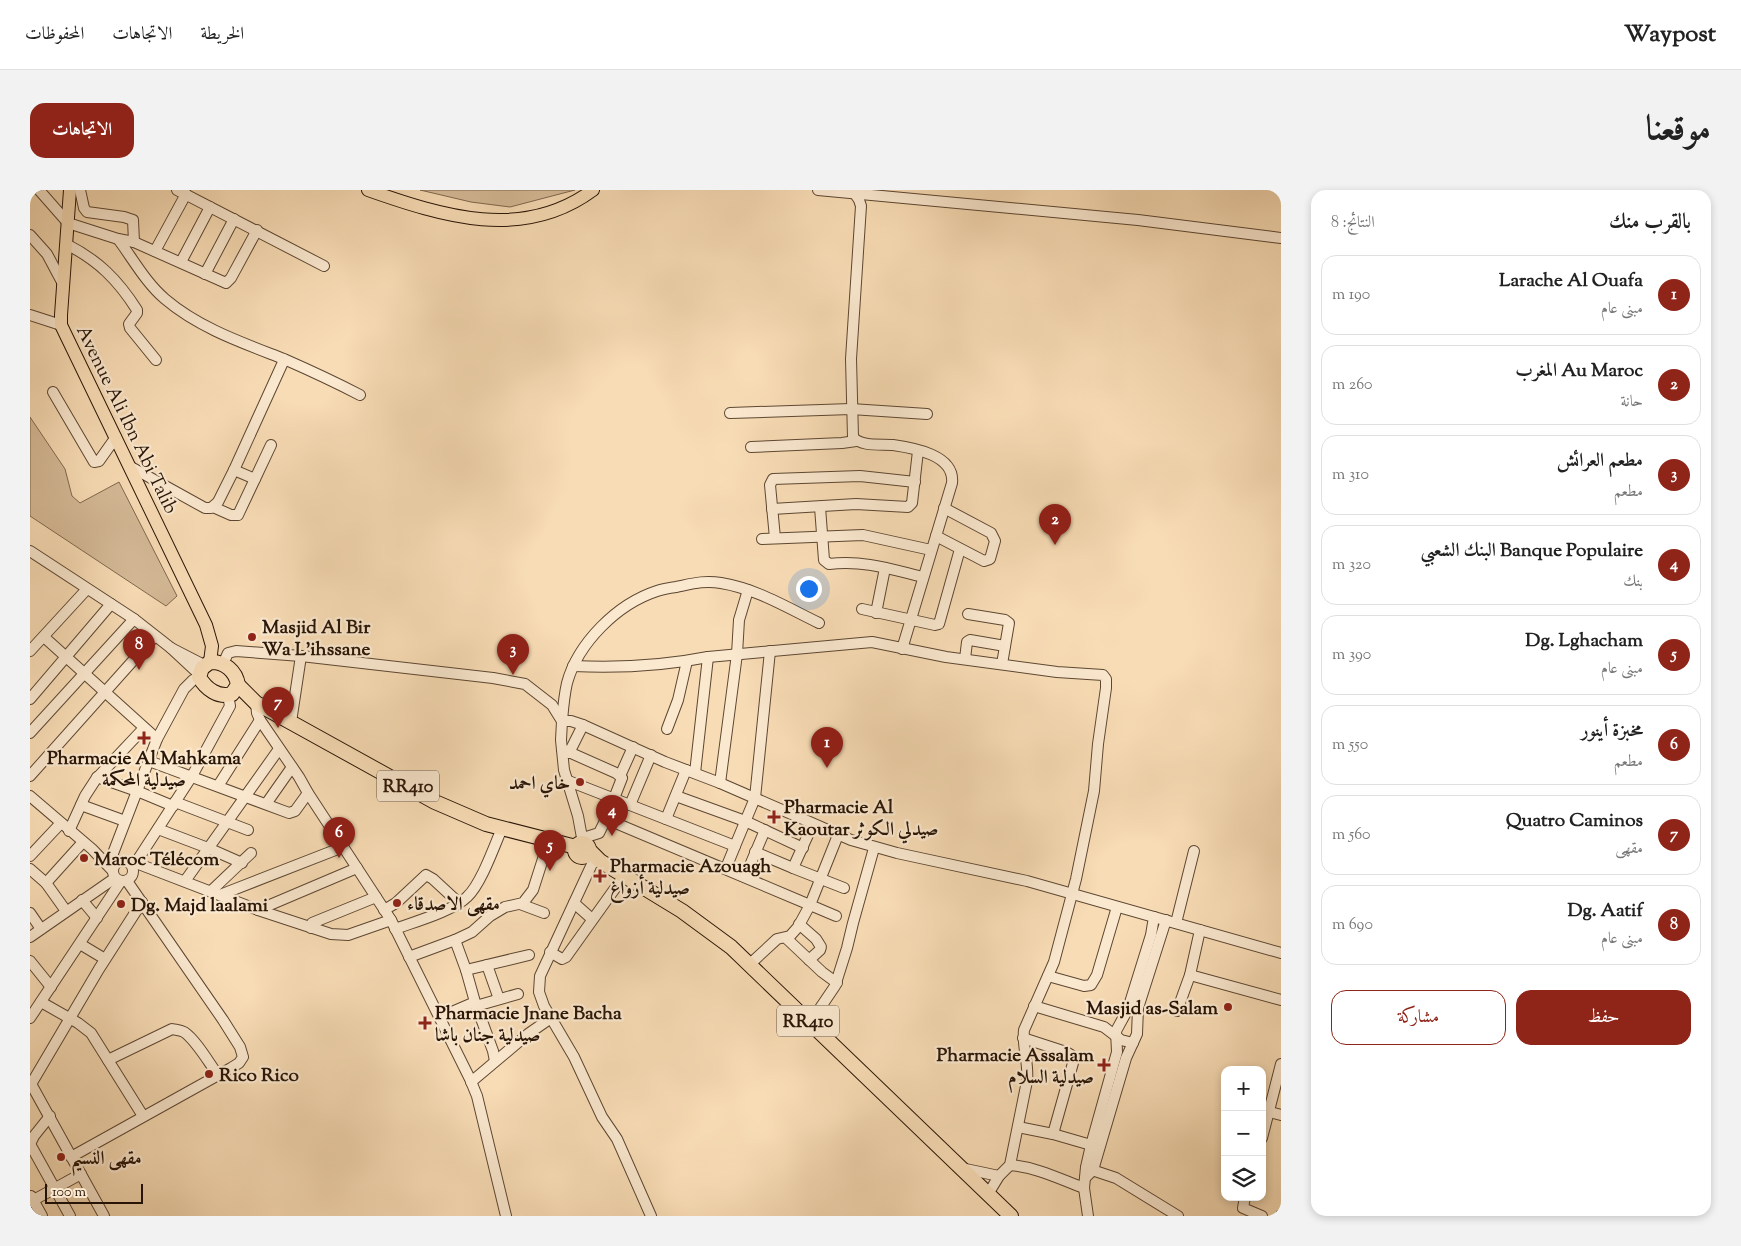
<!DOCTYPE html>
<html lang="ar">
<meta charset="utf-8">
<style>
body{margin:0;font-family:"Sorts Mill Goudy",Amiri,serif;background:#f2f2f2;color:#222;direction:rtl}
.controls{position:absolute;right:15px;bottom:15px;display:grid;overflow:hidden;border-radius:10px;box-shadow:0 2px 8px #0003}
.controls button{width:45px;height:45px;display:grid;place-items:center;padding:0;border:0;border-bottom:1px solid #e0e0e0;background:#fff;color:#222;font:25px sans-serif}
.scale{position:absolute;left:15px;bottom:12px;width:98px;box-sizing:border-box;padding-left:5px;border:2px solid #291507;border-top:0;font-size:14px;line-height:18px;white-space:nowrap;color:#291507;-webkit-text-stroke:4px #fae8cf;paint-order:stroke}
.you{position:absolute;left:778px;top:398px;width:18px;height:18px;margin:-12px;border:4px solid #fff;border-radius:50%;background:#1a73e8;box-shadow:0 0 0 8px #1a73e833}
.badge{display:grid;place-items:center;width:32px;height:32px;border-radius:50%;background:#8f2418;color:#fff;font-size:16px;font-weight:700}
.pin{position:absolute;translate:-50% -41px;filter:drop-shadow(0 1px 2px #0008)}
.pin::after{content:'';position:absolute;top:26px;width:18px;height:15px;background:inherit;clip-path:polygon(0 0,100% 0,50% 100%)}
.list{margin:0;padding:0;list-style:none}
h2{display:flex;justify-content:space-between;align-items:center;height:65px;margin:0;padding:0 20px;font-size:21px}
h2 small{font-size:16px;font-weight:400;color:#767676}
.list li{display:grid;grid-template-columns:32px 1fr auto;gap:15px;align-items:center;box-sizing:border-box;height:80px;margin:0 10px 10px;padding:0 10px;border:1px solid #e0e0e0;border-radius:15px}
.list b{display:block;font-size:19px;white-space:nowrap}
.list p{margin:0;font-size:16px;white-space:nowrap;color:#767676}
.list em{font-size:16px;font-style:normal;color:#767676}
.actions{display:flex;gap:10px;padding:15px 20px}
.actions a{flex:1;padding:11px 0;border:1px solid #8f2418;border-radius:15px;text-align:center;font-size:18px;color:#8f2418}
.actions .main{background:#8f2418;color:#fff}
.icon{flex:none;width:28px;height:28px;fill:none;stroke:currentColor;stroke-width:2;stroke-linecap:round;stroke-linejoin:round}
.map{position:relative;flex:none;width:1251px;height:1026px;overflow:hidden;direction:ltr;border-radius:15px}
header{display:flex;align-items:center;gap:30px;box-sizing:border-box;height:70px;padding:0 25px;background:#fff;border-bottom:1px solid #e0e0e0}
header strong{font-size:24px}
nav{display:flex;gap:28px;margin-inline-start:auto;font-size:18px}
.intro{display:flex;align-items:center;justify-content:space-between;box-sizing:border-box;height:120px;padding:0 30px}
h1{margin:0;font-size:35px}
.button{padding:12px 22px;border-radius:15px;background:#8f2418;color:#fff;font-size:18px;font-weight:700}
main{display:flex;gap:30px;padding:0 30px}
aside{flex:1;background:#fff;border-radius:15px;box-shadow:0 2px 8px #0003}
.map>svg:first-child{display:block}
.green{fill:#d5ba97;stroke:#7f684f}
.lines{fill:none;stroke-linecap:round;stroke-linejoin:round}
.minor-casing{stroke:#5d4732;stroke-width:12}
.major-casing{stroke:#291507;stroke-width:14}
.highway-casing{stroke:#291507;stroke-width:16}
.minor{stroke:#fae8cf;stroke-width:10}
.major{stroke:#f8dcb5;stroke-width:12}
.highway{stroke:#f8dcb5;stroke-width:14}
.poi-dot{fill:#8f2418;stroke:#fae8cf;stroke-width:2}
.labels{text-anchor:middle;stroke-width:4.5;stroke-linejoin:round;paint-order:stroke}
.shield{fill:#fae8cf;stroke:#685443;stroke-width:1}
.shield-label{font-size:18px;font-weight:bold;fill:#291507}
.street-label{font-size:19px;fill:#291507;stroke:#fae8cf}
.poi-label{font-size:19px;font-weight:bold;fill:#291507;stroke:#fae8cf;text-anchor:start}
</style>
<header>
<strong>Waypost</strong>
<nav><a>الخريطة</a><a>الاتجاهات</a><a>المحفوظات</a></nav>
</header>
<div class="intro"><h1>موقعنا</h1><a class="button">الاتجاهات</a></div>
<main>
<aside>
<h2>بالقرب منك<small>النتائج: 8</small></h2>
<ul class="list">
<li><span class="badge">1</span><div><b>Larache Al Ouafa</b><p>مبنى عام</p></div><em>190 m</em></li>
<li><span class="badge">2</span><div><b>Au Maroc المغرب</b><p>حانة</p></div><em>260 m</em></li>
<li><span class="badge">3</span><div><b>مطعم العرائش</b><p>مطعم</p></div><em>310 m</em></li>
<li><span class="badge">4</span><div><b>Banque Populaire البنك الشعبي</b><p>بنك</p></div><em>320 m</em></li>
<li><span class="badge">5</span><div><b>Dg. Lghacham</b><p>مبنى عام</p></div><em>390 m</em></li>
<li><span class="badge">6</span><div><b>مخبزة أينور</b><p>مطعم</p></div><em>550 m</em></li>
<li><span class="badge">7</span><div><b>Quatro Caminos</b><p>مقهى</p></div><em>560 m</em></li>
<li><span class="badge">8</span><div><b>Dg. Aatif</b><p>مبنى عام</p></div><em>690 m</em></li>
</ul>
<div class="actions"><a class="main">حفظ</a><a>مشاركة</a></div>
</aside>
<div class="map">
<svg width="1251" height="1026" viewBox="0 0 1251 1026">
<rect width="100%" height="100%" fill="#f8dcb5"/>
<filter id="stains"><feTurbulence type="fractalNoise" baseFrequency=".004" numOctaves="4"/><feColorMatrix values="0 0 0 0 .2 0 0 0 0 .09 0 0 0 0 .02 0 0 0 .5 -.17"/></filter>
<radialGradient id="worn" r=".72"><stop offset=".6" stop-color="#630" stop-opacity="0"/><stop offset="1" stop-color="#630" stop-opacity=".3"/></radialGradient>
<g class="green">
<path d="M390,0h155l-65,17 -39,-5z"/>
<path d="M0,227l35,52 7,27 8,7 39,-21 58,114 -11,10 -136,-90z"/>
</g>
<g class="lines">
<g class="minor-casing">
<g id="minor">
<path d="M9,0l29,33 50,16 16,3 92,41 5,-5 26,-48"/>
<path d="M50,0l4,18 3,4 37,5 9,3 1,22"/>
<path d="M147,0l147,76"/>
<path d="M788,0l320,30 143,18"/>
<path d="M825,4l4,6 2,6 -10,153 2,78c8,10 28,7 40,8 21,3 62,10 59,38l-50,166"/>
<path d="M0,45l17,19 16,30"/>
<path d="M88,49c15,20 28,44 47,60 34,29 78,44 119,60 25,11 51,23 76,36"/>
<path d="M36,54c32,16 52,36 71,66v3l-8,11 1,4 26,32"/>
<path d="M125,61l31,-57"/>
<path d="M151,72l29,-55"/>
<path d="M175,84l29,-55"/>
<path d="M0,125l31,10"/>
<path d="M23,202l41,70 5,-1 17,-24"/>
<path d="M700,223l121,-4 76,5"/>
<path d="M721,257l91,-4 14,-2"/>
<path d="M101,277l74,41h6l7,-6 16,-32 50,-110"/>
<path d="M204,280l21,9"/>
<path d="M183,317l18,8h7l33,-70"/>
<path d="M790,317l4,53 5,4c35,-4 61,5 94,13"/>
<path d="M742,319l84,-5 52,3 4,-4 6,-52"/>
<path d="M906,346l48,25 6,-2 5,-18 -4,-8 -47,-25"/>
<path d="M745,348l-5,-53 3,-6 87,-3 55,6"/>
<path d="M732,349l101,-4 68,15"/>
<path d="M0,361l104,68 37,29"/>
<path d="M832,419l73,16 4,-1 21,-75"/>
<path d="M846,423l9,-45"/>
<path d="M938,424l37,6 4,3 -7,41"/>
<path d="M789,433c-33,-16 -62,-34 -98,-40 -17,-3 -30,1 -45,4 -7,1 -13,2 -19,4 -40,13 -79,52 -90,92 -3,13 -4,26 -5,38h9l12,4 82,37 55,21 131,57 46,13 130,28 254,72"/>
<path d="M14,447l113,102"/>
<path d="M0,461l57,-62"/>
<path d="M935,469l2,-17 3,-2 35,6"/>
<path d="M193,474l5,-11 8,-2 65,5 192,22 32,6 27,21 10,16 -1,19 3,30 14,46 5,27"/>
<path d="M543,476c45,2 90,0 135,-9l164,-15 74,15 111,15 46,3 3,4v9l-8,56 -4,47 -18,88 -22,83 -30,68c-2,17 5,33 3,51l-17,84 -11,11 -11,18"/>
<path d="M170,485l-29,-27 33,17"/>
<path d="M0,509l81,-95"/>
<path d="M226,513l1,10 3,7 39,57 9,16 83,127 79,159 7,17 29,120"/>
<path d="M261,532l10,-66"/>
<path d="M637,539l11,-29 9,-39"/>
<path d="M0,543l104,-114"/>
<path d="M532,559l54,24 6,5 -16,41 204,86 -12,22 -8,9 -13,3 -28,26"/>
<path d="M539,563l14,-28"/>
<path d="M119,571l140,52 6,-2 13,-18"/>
<path d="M665,583l13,-116"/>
<path d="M0,586l125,-140"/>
<path d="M590,586l13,-29"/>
<path d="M67,587l40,14 36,15"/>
<path d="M536,590l169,66 -9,22"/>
<path d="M690,593l17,-129 2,-34 9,-30"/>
<path d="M188,596l42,-66"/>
<path d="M0,606l62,53 20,21"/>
<path d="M646,606l69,25 58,27"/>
<path d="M145,612l73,28"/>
<path d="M236,614l26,-37"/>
<path d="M51,615l44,16"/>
<path d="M600,615l21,-50"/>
<path d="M636,629l20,-49"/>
<path d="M783,634l-20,44 51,20"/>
<path d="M128,639l50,19 34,15"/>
<path d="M39,641l16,-35 11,-17 48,-51"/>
<path d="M553,648l16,-5 7,-14"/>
<path d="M705,656l20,-48 15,-147"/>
<path d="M725,662l38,16"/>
<path d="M0,666l31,-33"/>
<path d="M82,666l45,-117 27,-50 9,-9 6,-3"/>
<circle cx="93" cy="681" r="10"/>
<path d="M106,673l122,47 73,24 17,1 43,-15"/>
<path d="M562,674l-52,112 -1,16 5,14 30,51 28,60 15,22 34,77"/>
<path d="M103,677l59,-91 38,-70 -2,-11"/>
<path d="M0,679l16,14"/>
<path d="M715,687l20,-47"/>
<path d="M155,691l94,-132"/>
<path d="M181,701l40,-38"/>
<path d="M190,705l123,-48"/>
<path d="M52,710l15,18"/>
<path d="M544,713l18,16"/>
<path d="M490,714l24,9"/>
<path d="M228,720l99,-42"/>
<path d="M354,720l12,-7 30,-28 7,4 26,24"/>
<path d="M36,721l-20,-28 37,-41"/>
<path d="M0,723l11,16"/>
<path d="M806,726l-26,-11 28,-70"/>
<path d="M1146,733l18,-72"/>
<path d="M769,734l17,15 5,8 -1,3 -11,10"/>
<path d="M281,738l1,-5 64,-26"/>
<path d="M365,739c19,-7 58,-18 72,-32 14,-13 27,-50 35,-69"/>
<path d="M1170,740l-10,45 91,25"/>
<path d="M0,747l85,-59"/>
<path d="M756,748l36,34 15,11"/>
<path d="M50,754l25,15"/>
<path d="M520,762l12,7 4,-2 55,-77"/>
<path d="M379,767l46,-17 17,-8 18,-16 15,-9 18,-4 10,-13 16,-50"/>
<path d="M0,771l21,26"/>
<path d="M457,775l12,34"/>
<path d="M436,780l63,-15"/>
<path d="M1018,786l36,10 7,-1 6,-10 20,-68"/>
<path d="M11,812l37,21 13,10 52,83"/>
<path d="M445,812l18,49 2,10"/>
<path d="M446,816l42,-12"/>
<path d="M1004,816l70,21 17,13 12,3"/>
<path d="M1147,821l13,-36"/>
<path d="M410,827l35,-15 -9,-32 -11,-30"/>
<path d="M0,828l91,-137"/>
<path d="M780,833l25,-37 12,-38 6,-25 21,-75"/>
<path d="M78,870l64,-31c4,1 8,1 12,3 12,8 25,31 34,43"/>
<path d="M0,892l74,134"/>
<path d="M441,892l57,-48 23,-16"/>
<path d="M0,896l69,-117 43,-67"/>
<path d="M1240,922l11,3"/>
<path d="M988,937l35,7 20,-71 -2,-8 -5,-3 -43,-14"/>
<path d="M1023,944l38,11"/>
<path d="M1232,948l19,-74"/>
<path d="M0,954l40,72"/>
<path d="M0,954l4,-8 16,-20"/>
<path d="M41,967l160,-89 8,-5 4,-6 -3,-10 -17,-27 -96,-139"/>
<path d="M980,975c26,2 50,14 74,23l2,-21 5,-22 26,-93 -1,-21 12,-22 23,-74 3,-18"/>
<path d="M931,978l38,8"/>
<path d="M1056,978l30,10 62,38"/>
<path d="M1055,988l8,-8 33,-112 11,-24 1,-26 28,-88"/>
<path d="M1054,998l4,28"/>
<path d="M1,1006l11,20"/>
<path d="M1215,1007l-2,11 19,8"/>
<path d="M0,1012l51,-28"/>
<path d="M1251,1026v-1"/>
</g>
</g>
<g class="major-casing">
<g id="major">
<path d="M40,0l-9,125v10l145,300 6,21 -2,16"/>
<path d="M338,0c74,26 155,52 225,0"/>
</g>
</g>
<g class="highway-casing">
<g id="highway">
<path d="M180,472c14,-1 26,9 28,23l-6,9c-14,4 -26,-5 -33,-17l3,-9z"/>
<path d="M208,495l18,18 179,99 51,22 90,23"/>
<circle cx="552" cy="660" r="7"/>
<path d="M558,659l12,12 82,50 49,36 280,269"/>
</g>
</g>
<use href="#minor" class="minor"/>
<use href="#major" class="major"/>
<use href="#highway" class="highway"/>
</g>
<g class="poi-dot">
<circle cx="222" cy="447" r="5"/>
<path d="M111.5 540.5h5v5h5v5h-5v5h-5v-5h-5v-5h5z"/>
<circle cx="550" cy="592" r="5"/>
<path d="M741.5 619.5h5v5h5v5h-5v5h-5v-5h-5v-5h5z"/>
<circle cx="54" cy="668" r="5"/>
<path d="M567.5 678.5h5v5h5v5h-5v5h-5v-5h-5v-5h5z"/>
<circle cx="367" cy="713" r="5"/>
<circle cx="91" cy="714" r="5"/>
<circle cx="1198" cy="817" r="5"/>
<path d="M392.5 825.5h5v5h5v5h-5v5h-5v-5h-5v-5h5z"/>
<path d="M1071.5 867.5h5v5h5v5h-5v5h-5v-5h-5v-5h5z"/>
<circle cx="179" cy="884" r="5"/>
<circle cx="31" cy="967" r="5"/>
</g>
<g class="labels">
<g class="shield">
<rect x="347" y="580.5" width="62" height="31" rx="4"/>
<rect x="747" y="815.5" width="62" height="31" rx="4"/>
</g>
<g class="shield-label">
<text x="378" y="602">RR410</text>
<text x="778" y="837">RR410</text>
</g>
<g class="street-label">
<text transform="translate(98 229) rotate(64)" y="7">Avenue Ali Ibn Abi Talib</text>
</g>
<g class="poi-label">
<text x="232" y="443">Masjid Al Bir<tspan x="232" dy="22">Wa L'ihssane</tspan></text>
<text x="114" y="574" text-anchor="middle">Pharmacie Al Mahkama<tspan x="114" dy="22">صيدلية المحكمة</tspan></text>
<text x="540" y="599" text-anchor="end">خاي احمد</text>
<text x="754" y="623">Pharmacie Al<tspan x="754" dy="22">Kaoutar صيدلي الكوثر</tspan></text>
<text x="64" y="675">Maroc Télécom</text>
<text x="580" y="682">Pharmacie Azouagh<tspan x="580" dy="22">صيدلية أزواغ</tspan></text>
<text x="377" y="720">مقهى الاصدقاء</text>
<text x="101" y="721">Dg. Majd laalami</text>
<text x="1188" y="824" text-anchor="end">Masjid as-Salam</text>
<text x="405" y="829">Pharmacie Jnane Bacha<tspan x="405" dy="22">صيدلية جنان باشا</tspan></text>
<text x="1064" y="871" text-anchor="end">Pharmacie Assalam<tspan x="1064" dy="22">صيدلية السلام</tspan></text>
<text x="189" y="891">Rico Rico</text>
<text x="41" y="974">مقهى النسيم</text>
</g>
</g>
<rect width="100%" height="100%" filter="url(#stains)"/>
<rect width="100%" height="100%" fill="url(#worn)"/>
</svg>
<div class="controls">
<button>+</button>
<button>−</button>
<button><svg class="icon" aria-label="layers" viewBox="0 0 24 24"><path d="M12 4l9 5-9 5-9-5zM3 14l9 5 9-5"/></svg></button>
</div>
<div class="scale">100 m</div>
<div class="you"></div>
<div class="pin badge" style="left:797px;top:578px">1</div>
<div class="pin badge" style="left:1025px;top:355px">2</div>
<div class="pin badge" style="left:483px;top:485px">3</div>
<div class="pin badge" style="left:582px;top:646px">4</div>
<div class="pin badge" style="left:520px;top:681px">5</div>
<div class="pin badge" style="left:309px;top:668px">6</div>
<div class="pin badge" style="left:248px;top:538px">7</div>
<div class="pin badge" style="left:109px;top:480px">8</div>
</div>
</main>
